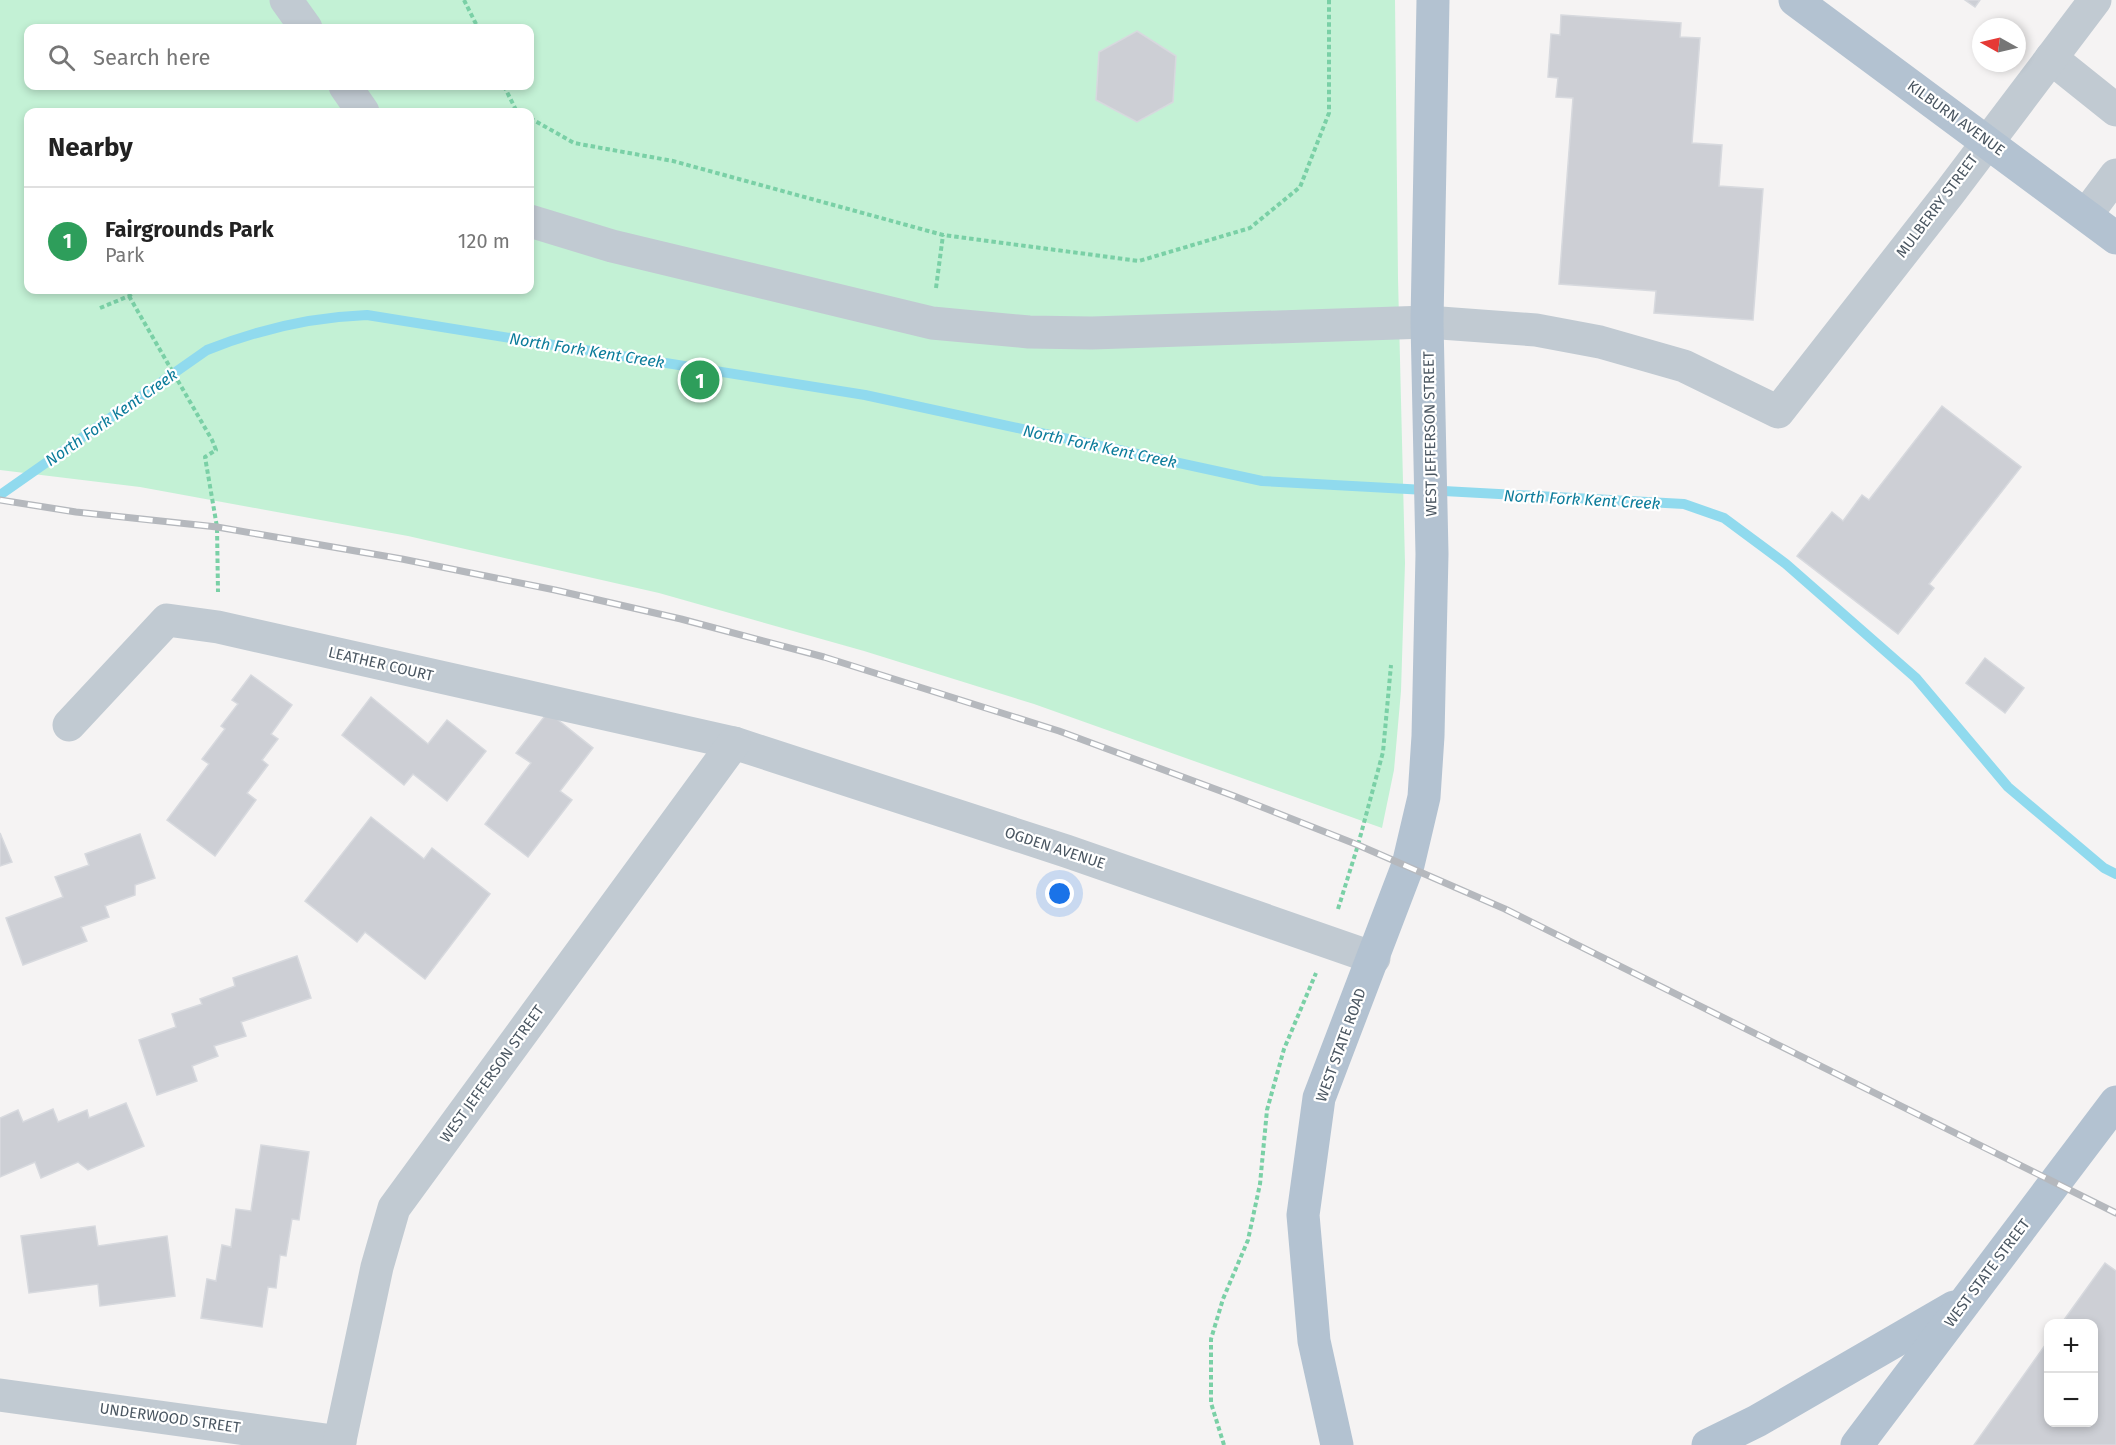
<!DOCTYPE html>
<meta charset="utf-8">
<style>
body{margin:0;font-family:"Fira Sans",sans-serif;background:#f2f2f2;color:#222}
.controls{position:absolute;right:18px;bottom:18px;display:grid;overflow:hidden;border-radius:12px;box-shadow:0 3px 9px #0003}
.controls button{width:54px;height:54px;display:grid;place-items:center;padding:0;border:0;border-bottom:2px solid #e0e0e0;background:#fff;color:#222;font:30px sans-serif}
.compass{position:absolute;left:1972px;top:18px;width:54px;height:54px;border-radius:50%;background:#fff;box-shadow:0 3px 9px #0003;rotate:278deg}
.you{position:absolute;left:1060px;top:894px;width:21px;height:21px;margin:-15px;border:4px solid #fff;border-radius:50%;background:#1a73e8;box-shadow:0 0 0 9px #1a73e833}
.badge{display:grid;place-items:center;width:39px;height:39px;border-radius:50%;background:#1a73e8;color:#fff;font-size:20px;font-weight:700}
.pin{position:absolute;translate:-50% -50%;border:3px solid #fff;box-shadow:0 2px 6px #0006}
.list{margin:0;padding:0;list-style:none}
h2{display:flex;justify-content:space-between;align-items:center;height:78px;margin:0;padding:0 24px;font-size:26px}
h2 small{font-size:20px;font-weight:400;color:#767676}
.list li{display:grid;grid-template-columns:39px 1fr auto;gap:18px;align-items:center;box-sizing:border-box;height:108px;padding:0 24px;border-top:2px solid #e0e0e0}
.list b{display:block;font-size:22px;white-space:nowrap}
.list p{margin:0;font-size:20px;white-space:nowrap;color:#767676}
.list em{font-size:20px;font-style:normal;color:#767676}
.icon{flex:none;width:33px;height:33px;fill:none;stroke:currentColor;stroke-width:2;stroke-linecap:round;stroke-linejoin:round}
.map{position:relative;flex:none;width:2116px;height:1445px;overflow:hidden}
.search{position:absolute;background:#fff;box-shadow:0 3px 9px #0003;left:24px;top:24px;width:510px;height:66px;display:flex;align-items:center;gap:15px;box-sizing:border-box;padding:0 21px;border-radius:12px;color:#767676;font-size:22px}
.panel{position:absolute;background:#fff;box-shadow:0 3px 9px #0003;left:24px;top:108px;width:510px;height:186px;border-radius:12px}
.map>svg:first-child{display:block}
.green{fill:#c3f1d5;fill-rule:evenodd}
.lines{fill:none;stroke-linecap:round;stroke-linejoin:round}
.stream{stroke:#90daee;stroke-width:10}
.building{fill:#cdcfd5;stroke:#d7d9de;stroke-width:1.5}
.path{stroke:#7ad0a6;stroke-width:4;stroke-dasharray:4.5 3;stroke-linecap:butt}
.minor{stroke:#c1cad2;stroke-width:33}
.major{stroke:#b3c2d1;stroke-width:33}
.rail-casing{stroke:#b5b8bd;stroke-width:7}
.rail{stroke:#fff;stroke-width:4.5;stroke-dasharray:14;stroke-linecap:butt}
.labels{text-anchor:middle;stroke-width:4.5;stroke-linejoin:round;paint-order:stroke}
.street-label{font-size:15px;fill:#4a5661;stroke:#fff}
.water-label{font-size:16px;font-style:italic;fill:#0c7c9b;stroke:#fff}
</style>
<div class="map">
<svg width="2116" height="1445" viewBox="0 0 2116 1445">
<rect width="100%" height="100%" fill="#f5f3f3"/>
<path class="green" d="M0,0h1395l3,278 7,285 -4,128 -7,79 -12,58 -348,-124 -170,-53 -205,-58 -251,-57 -268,-49 -140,-17zM28,28h502v58h-502zM28,112h502v178h-502z"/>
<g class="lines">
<path class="stream" d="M0,495l207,-145c50,-20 106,-33 160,-35l498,80 397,86 422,23 40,14 62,46 130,114 92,109 96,81 12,6"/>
</g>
<g class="building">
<path d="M1965,0h15l-5,7z"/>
<path d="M1561,15l120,8 -1,14 20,1 -8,105 30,2 -3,41 44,3 -10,131 -99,-7 2,-22 -97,-7 14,-186 -17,-1 2,-19 -10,-1 3,-43 9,1z"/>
<path d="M1137,31l39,25 -3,46 -36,20 -41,-22 3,-48z"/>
<path d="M1942,406l79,61 -92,117 5,4 -36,46 -101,-78 35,-44 11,9 19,-26 7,5z"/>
<path d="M1985,658l39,30 -19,25 -39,-30z"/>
<path d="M251,675l41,30 -21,29 7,5 -16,21 6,5 -21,28 9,7 -41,56 -48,-36 42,-56 -7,-5 23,-30 -4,-3 17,-22 -6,-4z"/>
<path d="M371,697l57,47 19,-24 39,31 -39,50 -34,-27 -9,11 -62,-50z"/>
<path d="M548,712l45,36 -33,43 12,9 -44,57 -43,-33 46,-61 -15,-10z"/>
<path d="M371,817l53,42 8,-11 58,46 -65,85 -60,-47 -8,10 -52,-41z"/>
<path d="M0,833l12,29 -12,4z"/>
<path d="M140,834l15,44 -20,7v10l-30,11 4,11 -28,10 6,14 -64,24 -17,-47 57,-21 -8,-20 34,-12 -4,-11z"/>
<path d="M297,956l14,42 -70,24 5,14 -32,10 4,10 -26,10 5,15 -40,14 -18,-55 37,-13 -4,-13 30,-10 -2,-5 35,-13 -2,-8z"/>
<path d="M126,1103l18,43 -56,24 -10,-8 -37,16 -6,-16 -35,15v-59l18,-8 5,12 30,-13 5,13 29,-12 2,8z"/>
<path d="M261,1145l48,7 -10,68 -7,-1 -6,37 -6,-1 -4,33 -8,-1 -6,40 -61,-9 6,-39 9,2 6,-36 9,2 5,-38 15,2z"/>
<path d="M95,1226l3,20 69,-10 8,60 -75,10 -2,-22 -69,9 -8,-57z"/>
<path d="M2105,1263l11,8v174h-142l74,-104v81h46v-98h-33z"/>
</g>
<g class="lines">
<g class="path">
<path d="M464,0l14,28"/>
<path d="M504,86l12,24 4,2"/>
<path d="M530,118l44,25 99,18 270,74 196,26 111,-33 50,-41 29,-74v-113"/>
<path d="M936,288l7,-53"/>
<path d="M129,296l83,144 4,10 -11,7 12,70 1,65"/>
<path d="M100,308l29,-12 8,-6"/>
<path d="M1338,909l20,-64 25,-93 8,-87"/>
<path d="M1224,1445l-13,-42v-64l12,-40 25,-59 12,-56 7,-74 17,-61 32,-76"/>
</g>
<g class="minor">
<path d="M286,0l20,28"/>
<path d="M2051,58l65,52"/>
<path d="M345,86l18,26"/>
<path d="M2086,215l30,-40"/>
<path d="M530,221l82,25 320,77 97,9 63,1 335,-11 109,8 64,12 84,24 94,46 172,-220 145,-192"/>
<path d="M69,725l98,-105 51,7 516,116 332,108 308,107"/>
<path d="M0,1395l340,47"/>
<path d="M339,1445l38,-178 17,-59 340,-465"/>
</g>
<g class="major">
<path d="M1795,0l321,238"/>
<path d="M1337,1445l-23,-104 -11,-126 16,-117 89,-233 16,-68 4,-61 4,-182 -5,-232 6,-322"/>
<path d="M1708,1445l49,-24 197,-114"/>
<path d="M1857,1445l259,-343"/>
</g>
<g class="rail-casing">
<path id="rail" d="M0,500l76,12 141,15 185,32 153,31 126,29 143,38 235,74 175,65 124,49 147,64 611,304"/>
</g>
<use href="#rail" class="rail"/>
</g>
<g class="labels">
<g class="street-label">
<text transform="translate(1956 118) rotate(36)" y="5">KILBURN AVENUE</text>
<text transform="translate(1937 206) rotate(-53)" y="5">MULBERRY STREET</text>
<text transform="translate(1430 434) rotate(-91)" y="5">WEST JEFFERSON STREET</text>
<text transform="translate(381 664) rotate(13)" y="5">LEATHER COURT</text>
<text transform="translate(1055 848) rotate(18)" y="5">OGDEN AVENUE</text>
<text transform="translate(1341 1045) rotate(-70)" y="5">WEST STATE ROAD</text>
<text transform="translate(492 1074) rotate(-54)" y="5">WEST JEFFERSON STREET</text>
<text transform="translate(1987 1273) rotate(-53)" y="5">WEST STATE STREET</text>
<text transform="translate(170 1418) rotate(8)" y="5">UNDERWOOD STREET</text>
</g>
<g class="water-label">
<text transform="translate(587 350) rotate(9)" y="6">North Fork Kent Creek</text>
<text transform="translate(111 417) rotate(-35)" y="6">North Fork Kent Creek</text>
<text transform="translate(1100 446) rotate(12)" y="6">North Fork Kent Creek</text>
<text transform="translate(1582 499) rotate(3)" y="6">North Fork Kent Creek</text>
</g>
</g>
</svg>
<div class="controls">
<button>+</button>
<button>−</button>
</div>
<svg class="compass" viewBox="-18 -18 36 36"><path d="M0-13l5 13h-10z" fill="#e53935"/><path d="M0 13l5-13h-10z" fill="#767676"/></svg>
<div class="you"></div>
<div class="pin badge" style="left:700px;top:380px;background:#2e9e5b">1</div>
<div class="search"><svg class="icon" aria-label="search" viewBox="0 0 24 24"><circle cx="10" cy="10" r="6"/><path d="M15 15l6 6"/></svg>Search here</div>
<section class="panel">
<h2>Nearby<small></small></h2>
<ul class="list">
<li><span class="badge" style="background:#2e9e5b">1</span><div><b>Fairgrounds Park</b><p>Park</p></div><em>120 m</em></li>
</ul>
</section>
</div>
